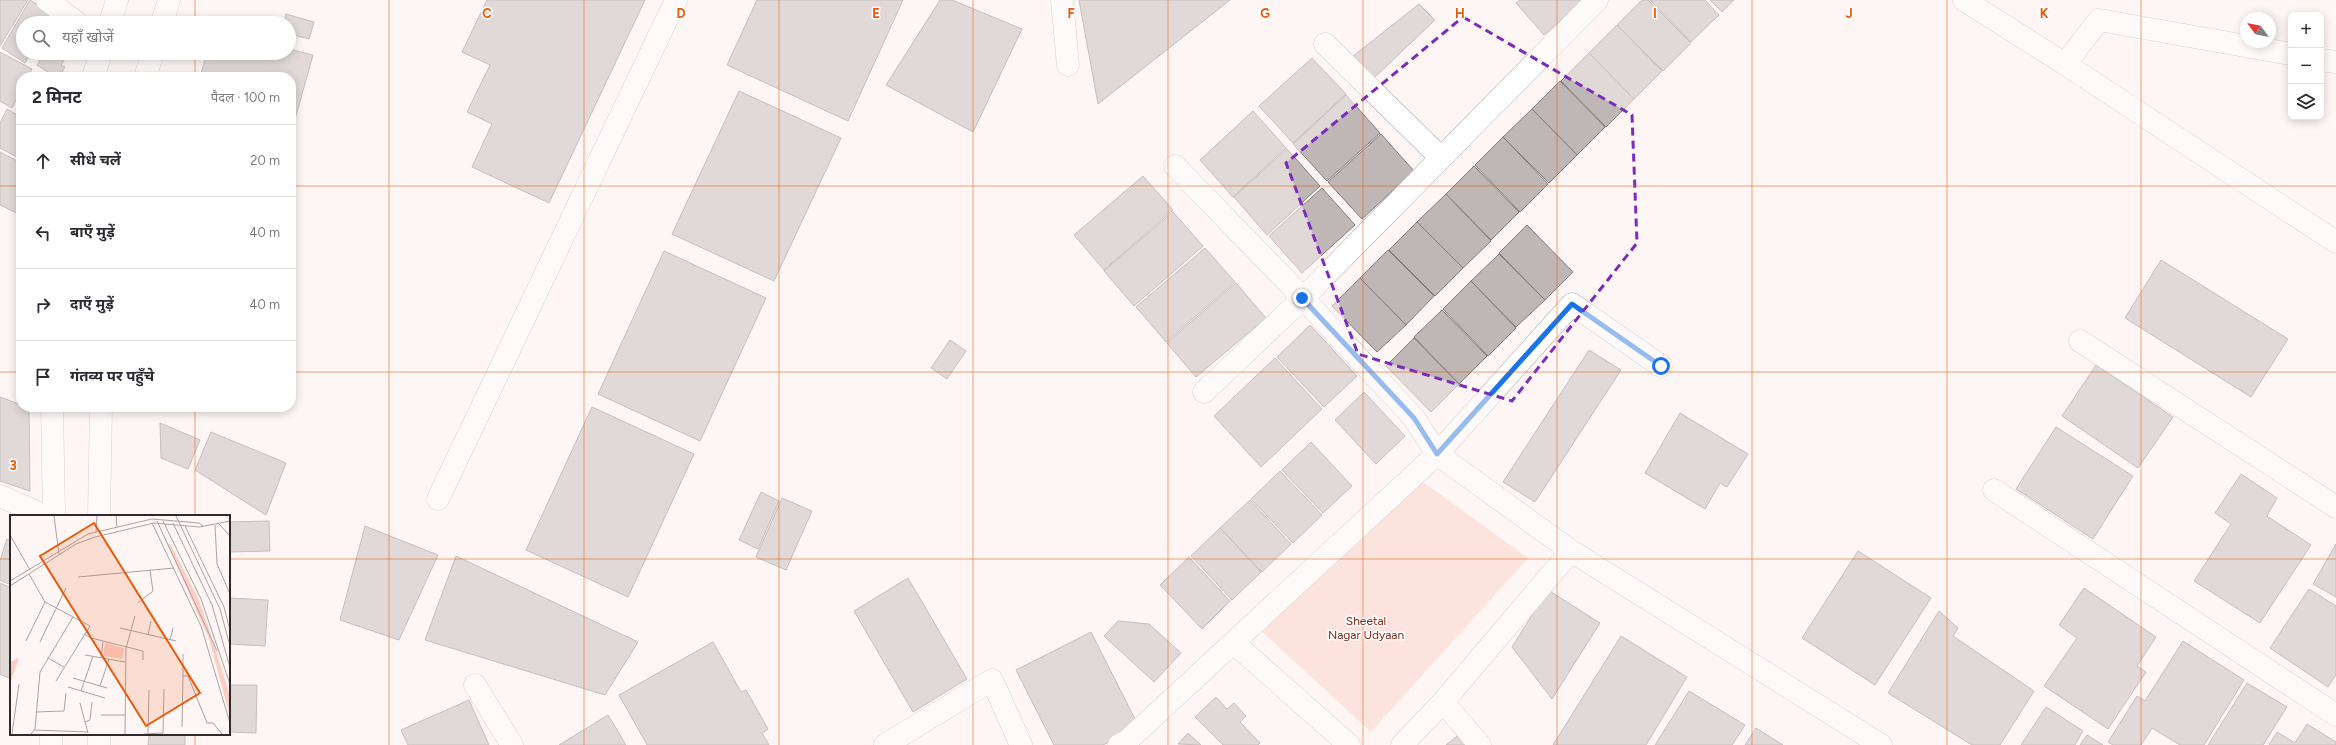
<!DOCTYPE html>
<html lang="hi">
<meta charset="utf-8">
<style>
body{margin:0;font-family:Figtree,"Noto Sans Devanagari",sans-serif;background:#f2f2f3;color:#2b2b33}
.controls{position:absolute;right:12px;top:12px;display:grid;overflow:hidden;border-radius:8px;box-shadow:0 2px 10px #0003}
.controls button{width:36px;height:36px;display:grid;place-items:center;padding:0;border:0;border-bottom:1px solid #e1e1e2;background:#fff;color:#2b2b33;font:20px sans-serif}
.compass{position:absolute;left:2240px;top:12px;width:36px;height:36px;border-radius:50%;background:#fff;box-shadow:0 2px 10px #0003;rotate:302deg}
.stop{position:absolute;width:12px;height:12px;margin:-9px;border:3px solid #1a73e8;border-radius:50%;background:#fff}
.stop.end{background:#1a73e8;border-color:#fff;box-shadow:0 1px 4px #0008}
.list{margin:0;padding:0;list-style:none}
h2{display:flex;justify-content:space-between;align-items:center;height:52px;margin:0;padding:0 16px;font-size:17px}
h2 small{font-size:13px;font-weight:400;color:#7c7c81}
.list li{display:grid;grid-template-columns:26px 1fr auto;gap:12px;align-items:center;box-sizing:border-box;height:72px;padding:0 16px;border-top:1px solid #e1e1e2}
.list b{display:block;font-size:15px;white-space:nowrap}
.list em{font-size:13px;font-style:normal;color:#7c7c81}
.icon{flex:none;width:22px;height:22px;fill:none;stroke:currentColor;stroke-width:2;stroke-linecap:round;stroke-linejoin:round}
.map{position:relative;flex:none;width:2336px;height:745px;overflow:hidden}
.search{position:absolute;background:#fff;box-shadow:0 2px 10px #0003;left:16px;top:16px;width:280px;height:44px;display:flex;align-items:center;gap:10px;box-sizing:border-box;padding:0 14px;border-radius:22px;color:#7c7c81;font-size:15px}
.panel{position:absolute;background:#fff;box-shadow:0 2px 10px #0003;left:16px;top:72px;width:280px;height:340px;border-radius:16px}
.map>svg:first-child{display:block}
.green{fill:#fdcdc3}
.building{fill:#beb7b5;stroke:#837c7b}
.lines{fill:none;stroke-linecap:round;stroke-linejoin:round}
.minor-casing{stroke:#afa8a7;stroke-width:23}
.secondary-casing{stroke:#afa8a7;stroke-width:23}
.minor{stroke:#fff;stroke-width:22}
.secondary{stroke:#fff;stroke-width:22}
.route{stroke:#1a73e8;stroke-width:5}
.marked{fill:none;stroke:#7b2cbf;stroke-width:3;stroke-dasharray:8 5;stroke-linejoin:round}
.grid{fill:none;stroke:#e8590c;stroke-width:1;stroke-opacity:0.55}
.labels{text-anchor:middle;stroke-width:3;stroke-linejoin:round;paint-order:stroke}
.park-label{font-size:12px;fill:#802618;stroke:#fff}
.inset-road{fill:none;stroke:#aaa4a3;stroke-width:1}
.view{fill:#e8590c;fill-opacity:0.15;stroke:#e8590c;stroke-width:2}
.inset-edge{fill:none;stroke:#2d2a29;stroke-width:2}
.grid-label{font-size:13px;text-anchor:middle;font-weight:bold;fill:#e8590c;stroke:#fff;stroke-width:3;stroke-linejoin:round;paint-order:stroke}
</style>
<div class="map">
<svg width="2336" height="745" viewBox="0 0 2336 745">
<rect width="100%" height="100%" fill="#fef6f4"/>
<path class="green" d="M1419,479l109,79 -157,174 -112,-103z"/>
<g class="building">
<path d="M0,0h28l-28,46z"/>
<path d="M30,0l24,15 -5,8h-26v30h8l-6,10 -23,-15z"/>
<path d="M487,0h158l-96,203 -77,-36 20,-43 -25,-12 23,-47 -28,-13z"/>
<path d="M757,0h146l-55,121 -121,-56z"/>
<path d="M940,0h12l70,29 -49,103 -87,-47z"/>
<path d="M1079,0h151l-132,104z"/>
<path d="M1520,0h64l-40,35 -28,-32z"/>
<path d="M1642,0h6l43,43 -28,28 -46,-46z"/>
<path d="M1650,0h55l14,15 -28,27z"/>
<path d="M1710,0h24l-12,12z"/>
<path d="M1419,4l16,16 -62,59 -21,-22z"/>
<path d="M286,14l28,8 -5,17 -20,-5v-11h-5z"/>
<path d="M1617,25l45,46 -28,28 -45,-46z"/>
<path d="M289,49l24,6 -19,68 -3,-1v-45h-91l7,-24h82z"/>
<path d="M0,52l32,17 -4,8h-7v13l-9,18 -12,-7z"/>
<path d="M35,53h34l-8,12 4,2 -4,7 3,1 -1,2h-14l2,-3 -14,-9 3,-4 -7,-5z"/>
<path d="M1589,53l45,46 -28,28 -45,-46z"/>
<path d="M1312,58l34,36 -53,49 -34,-37z"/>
<path d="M1560,81l45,46 -28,28 -45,-46z"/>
<path d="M739,91l102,47 -67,143 -102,-47z"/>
<path d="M1346,95l34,38 -53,48 -34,-37z"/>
<path d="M7,109l14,8v42l-21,-11v-25z"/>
<path d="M1532,109l45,46 -28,28 -46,-46z"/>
<path d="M1253,111l33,37 -53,49 -33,-37z"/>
<path d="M1381,134l33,37 -52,48 -34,-37z"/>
<path d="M1503,137l45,47 -28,28 -45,-47z"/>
<path d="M1287,149l33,37 -53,49 -33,-38z"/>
<path d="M0,152l21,11v52l-21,-10z"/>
<path d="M1474,166l45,46 -28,28 -45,-46z"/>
<path d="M1143,176l30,34 -69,60 -30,-35z"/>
<path d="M1322,188l33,37 -53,48 -33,-37z"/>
<path d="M1446,194l45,47 -28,27 -46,-46z"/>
<path d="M1173,212l30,34 -69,60 -30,-35z"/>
<path d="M1417,222l46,46 -28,28 -46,-46z"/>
<path d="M1527,225l46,47 -28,28 -46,-47z"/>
<path d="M1205,248l30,34 -69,60 -30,-35z"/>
<path d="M1388,250l46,46 -28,29 -46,-47z"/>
<path d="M664,251l102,47 -66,143 -102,-47z"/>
<path d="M1499,254l46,46 -29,27 -45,-46z"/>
<path d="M2161,260l127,79 -37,58 -126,-79z"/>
<path d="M1360,278l46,47 -29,27 -45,-46z"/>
<path d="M1471,281l45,47 -28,28 -45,-47z"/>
<path d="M1236,283l30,35 -70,59 -29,-34z"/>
<path d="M1442,310l45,46 -28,28 -45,-47z"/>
<path d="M1310,325l47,51 -33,31 -47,-50z"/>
<path d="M1414,338l45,46 -28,28 -45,-46z"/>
<path d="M950,340l16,11 -19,28 -16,-11z"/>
<path d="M1589,350l32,20 -86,132 -32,-20z"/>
<path d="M1275,358l47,51 -61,58 -47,-51z"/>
<path d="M2096,365l77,52 -35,51 -76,-52z"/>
<path d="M1364,392l41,44 -29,28 -41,-44z"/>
<path d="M0,397l21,8v2l8,1 1,83 -30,-10z"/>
<path d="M592,407l102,47 -66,143 -102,-47z"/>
<path d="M1680,413l68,41 -21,33 -7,-4 -15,26 -60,-36z"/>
<path d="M160,423l40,17 -12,29 -27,-11z"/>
<path d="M2056,427l77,49 -40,63 -77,-50z"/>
<path d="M211,432l75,31 -20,52 -71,-45z"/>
<path d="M1311,442l41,44 -29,27 -41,-43z"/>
<path d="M1280,471l42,44 -29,28 -42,-44z"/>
<path d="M2241,474l36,24 -10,18 44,29 -51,78 -66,-42 37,-57 -16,-11z"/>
<path d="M761,492l18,9 -21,48 -19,-9z"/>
<path d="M782,498l30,13 -26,59 -30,-13z"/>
<path d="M1250,500l41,44 -29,28 -42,-44z"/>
<path d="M269,521l1,30 -41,1v-30z"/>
<path d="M365,526l73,29 -39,85 -59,-20z"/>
<path d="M1220,528l41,44 -29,28 -41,-44z"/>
<path d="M7,539l4,2v44l-11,-5v-19z"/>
<path d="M2336,544v53l-23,-13z"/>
<path d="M1858,551l73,47 -56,87 -73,-47z"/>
<path d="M456,556l182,86 -33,53 -180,-55z"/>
<path d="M1189,557l41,44 -28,28 -42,-44z"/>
<path d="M908,578l59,101 -54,33 -59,-101z"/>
<path d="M0,583l11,5v91l-11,-5z"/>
<path d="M2084,588l72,49 -19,29 9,6 -38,57 -64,-43 33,-48 -18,-13z"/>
<path d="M2309,589l27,17v69l-8,12 -58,-39z"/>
<path d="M1548,590l52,33 -48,76 -40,-52z"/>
<path d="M229,598l39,2 -3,46 -36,-2z"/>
<path d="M1939,611l19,17 -5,8 81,55 -34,54h-28l-84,-52z"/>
<path d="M1118,621l31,3 32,29 -27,29 -50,-46z"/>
<path d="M1091,632l48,95 -36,18h-49l-38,-75z"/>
<path d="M1621,636l66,41 -41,68h-93z"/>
<path d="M2183,641l61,39 -40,65h-24l-28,-17 -11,17h-28l-5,-3 29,-46 8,5z"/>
<path d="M713,642l28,50 5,-2 22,39 -6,4 7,12h-122l-28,-50z"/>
<path d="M2247,683l40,24 -24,38h-55z"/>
<path d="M229,685h28l-1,48 -27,-1z"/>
<path d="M1689,691l56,34 -13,20h-77z"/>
<path d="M1216,697l11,12 7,-6 12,13 -6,6 20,21 -2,2h-35l-28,-28z"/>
<path d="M469,700l20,45h-81l-7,-15z"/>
<path d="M2046,707l37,24 -8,14h-54z"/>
<path d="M608,715l18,30h-67z"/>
<path d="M2307,724l29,18v3h-67l8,-13 18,11z"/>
<path d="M1756,728l27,17h-38z"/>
<path d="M1188,733l13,12 -23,-1z"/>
<path d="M1461,733l9,12h-24z"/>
<path d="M149,734h36v11h-37z"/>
<path d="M2087,735l16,10h-23z"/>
</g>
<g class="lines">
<g class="minor-casing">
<g id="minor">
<path d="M47,0l30,23"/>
<path d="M1062,0l6,65"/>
<path d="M1964,0l101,64 34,-44 192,34"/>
<path d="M1325,44l116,114"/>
<path d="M2321,60l15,2"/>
<path d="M2065,64l271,178"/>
<path d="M1175,166l128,132 111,120 23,36 134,97 310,194"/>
<path d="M2080,341l256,166"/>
<path d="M1204,392l99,-94 294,-298"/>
<path d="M1994,490l342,225"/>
<path d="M0,496l46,20"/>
<path d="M438,499l238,-499"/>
<path d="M1234,643l115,102"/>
<path d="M475,685l37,60"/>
<path d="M1443,702l37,43"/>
<path d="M885,745l107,-65 29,65"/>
<path d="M1119,745l8,-4 310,-287 135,-150 89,62"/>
<path d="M1402,745l41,-43 128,-151"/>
</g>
</g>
<g class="secondary-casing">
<g id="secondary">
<path d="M110,23l7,-23"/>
<path d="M162,23l7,-23"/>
<path d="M93,77l8,-24"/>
<path d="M145,77l8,-24"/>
<path d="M52,407l2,109"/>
<path d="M99,516l2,-109"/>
<path d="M99,734v11"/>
<path d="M51,745v-11"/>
</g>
</g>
<use href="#minor" class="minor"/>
<use href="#secondary" class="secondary"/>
</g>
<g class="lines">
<path class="route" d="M1302,298l112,120 23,36 135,-150 89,62"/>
</g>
<path d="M0 0H2336V745H0ZM1463,17l169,98 5,128 -125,158 -154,-47 -72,-191z" fill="#fef6f4" fill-opacity=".55" fill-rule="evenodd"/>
<path class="marked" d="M1463,17l169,98 5,128 -125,158 -154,-47 -72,-191z"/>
<path class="grid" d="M195,0v23M389,0v745M584,0v745M779,0v745M973,0v745M1168,0v745M1363,0v745M1557,0v745M1752,0v745M1947,0v745M2141,0v745M195,53v24M0,186h21M291,186h2045M0,372h21M291,372h2045M195,407v109M0,559h11M229,559h2107M195,734v11"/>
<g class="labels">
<g class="park-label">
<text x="1366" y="625">Sheetal<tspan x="1366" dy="14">Nagar Udyaan</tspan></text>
</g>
</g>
<g transform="translate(10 515)">
<rect width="220" height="220" fill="#fef6f4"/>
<path d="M157,28l4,2 27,53 12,34 20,64v20l-21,-77zM95,128l19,5 -1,11 -20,-3zM9,143l-8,23 -1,8v-27z" fill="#fdcdc3"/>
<path class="inset-road" d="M44,1l5,38M106,1l1,12M166,1l44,93 10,37M147,6l60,130M153,6l38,78 29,85M142,8l49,103 29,97M163,8l39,82 18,62M209,9l11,12M205,10l2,39 13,30M175,11l39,81 6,23M86,17l1,-16M0,20l20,35M19,59l16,28 45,24 -34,55M68,62l96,-9M0,66l78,-47 64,-15 47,4 4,3M0,71l66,-42 19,-7 59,-14 45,4 31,-6M128,88l15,-12 -3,-21M110,113l56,13M74,119l7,4 52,13v9M138,120l3,-14M160,125l3,-12M16,126l19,-39M30,127l26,-54M173,139v22h5l19,47h6l9,11M75,140l40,7M38,143l16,9M91,143l2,-16M63,163l34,10M90,171l9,-27M58,172l37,11M71,176l12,-35M70,188l8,30M26,197l28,-1 2,-18M91,200h24M75,207l5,-2 2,-18M172,212l1,-51M24,215l54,2M138,218l1,-43M2,219l7,-50M21,219l4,-5 5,-57 33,-55M115,219l1,-86 9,-32M134,219l19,-1 1,-44"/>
<path class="view" d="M84,8l106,170 -54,33 -106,-170z"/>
<rect width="220" height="220" class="inset-edge"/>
</g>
<g class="grid-label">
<text x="487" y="18">C</text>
<text x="681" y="18">D</text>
<text x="876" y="18">E</text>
<text x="1071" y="18">F</text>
<text x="1265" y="18">G</text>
<text x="1460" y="18">H</text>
<text x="1655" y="18">I</text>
<text x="1849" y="18">J</text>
<text x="2044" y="18">K</text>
<text x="13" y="470">3</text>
</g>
</svg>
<div class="controls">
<button>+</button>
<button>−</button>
<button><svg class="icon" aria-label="layers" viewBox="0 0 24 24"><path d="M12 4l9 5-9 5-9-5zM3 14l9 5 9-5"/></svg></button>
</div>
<svg class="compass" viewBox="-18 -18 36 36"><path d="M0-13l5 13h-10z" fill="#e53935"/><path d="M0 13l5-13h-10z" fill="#7c7c81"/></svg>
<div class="stop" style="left:1661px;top:366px"></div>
<div class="stop end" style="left:1302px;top:298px"></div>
<div class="search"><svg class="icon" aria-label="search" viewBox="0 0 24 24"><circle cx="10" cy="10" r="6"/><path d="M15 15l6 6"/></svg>यहाँ खोजें</div>
<section class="panel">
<h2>2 मिनट<small>पैदल · 100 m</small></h2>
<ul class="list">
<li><svg class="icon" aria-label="ahead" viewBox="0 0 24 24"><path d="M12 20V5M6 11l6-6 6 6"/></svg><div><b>सीधे चलें</b></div><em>20 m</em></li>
<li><svg class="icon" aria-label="left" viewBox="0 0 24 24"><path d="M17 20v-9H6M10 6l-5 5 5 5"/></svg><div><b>बाएँ मुड़ें</b></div><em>40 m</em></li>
<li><svg class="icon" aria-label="right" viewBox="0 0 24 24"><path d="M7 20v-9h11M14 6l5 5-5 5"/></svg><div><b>दाएँ मुड़ें</b></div><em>40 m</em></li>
<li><svg class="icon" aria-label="arrive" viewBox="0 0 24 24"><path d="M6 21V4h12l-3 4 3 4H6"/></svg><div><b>गंतव्य पर पहुँचे</b></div></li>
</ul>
</section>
</div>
